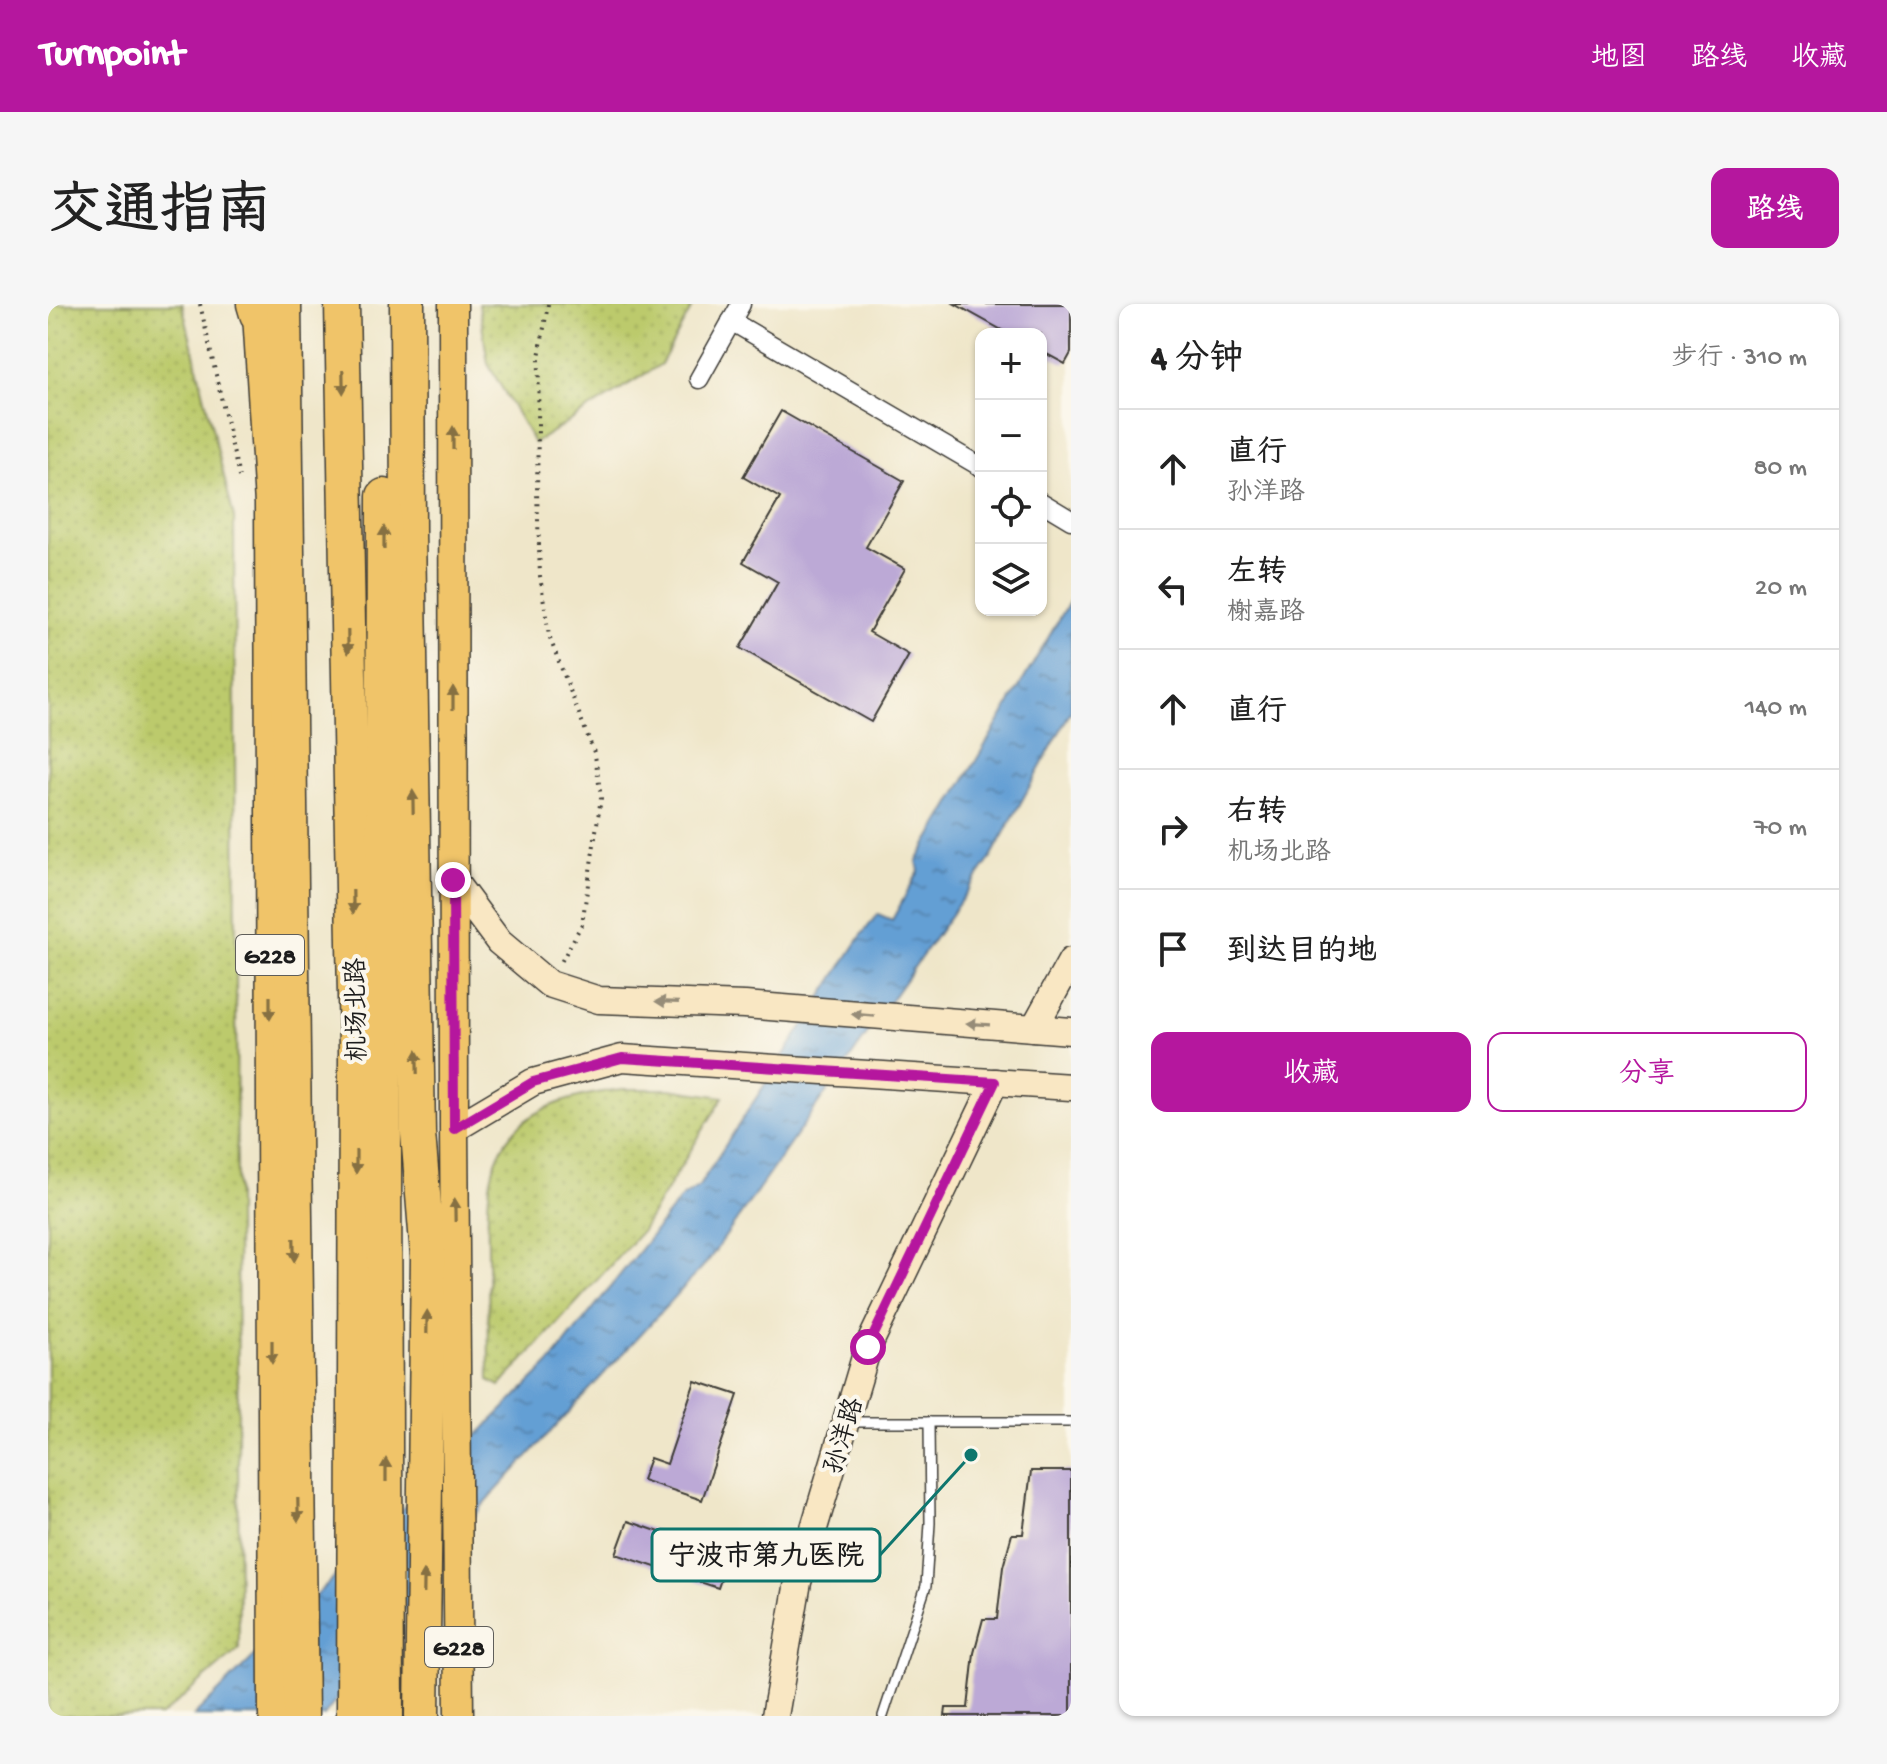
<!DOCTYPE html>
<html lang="zh">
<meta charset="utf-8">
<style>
body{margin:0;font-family:"Gochi Hand","LXGW WenKai TC",sans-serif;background:#f6f6f6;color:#222}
.controls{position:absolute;right:24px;top:24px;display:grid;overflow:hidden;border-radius:16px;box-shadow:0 2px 6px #0004}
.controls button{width:72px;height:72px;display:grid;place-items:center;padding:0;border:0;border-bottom:2px solid #e0e0e0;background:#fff;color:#222;font:40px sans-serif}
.stop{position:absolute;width:24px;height:24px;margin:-18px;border:6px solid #b5179e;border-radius:50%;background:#fff}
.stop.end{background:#b5179e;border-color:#fff;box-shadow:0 2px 8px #0008}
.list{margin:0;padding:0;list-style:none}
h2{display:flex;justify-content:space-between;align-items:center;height:104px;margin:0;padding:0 32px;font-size:34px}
h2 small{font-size:26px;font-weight:400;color:#767676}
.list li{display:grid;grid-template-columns:52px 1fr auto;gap:24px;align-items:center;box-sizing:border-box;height:120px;padding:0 32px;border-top:2px solid #e0e0e0}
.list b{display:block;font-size:30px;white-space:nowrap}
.list p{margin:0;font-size:26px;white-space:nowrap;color:#767676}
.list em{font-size:26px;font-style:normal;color:#767676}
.actions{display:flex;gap:16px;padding:24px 32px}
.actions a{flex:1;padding:18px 0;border:2px solid #b5179e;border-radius:16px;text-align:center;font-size:28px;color:#b5179e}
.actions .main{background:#b5179e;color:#fff}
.icon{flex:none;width:44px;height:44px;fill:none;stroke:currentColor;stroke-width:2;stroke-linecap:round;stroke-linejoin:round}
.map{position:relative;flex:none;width:1023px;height:1412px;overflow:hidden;border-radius:16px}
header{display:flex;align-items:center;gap:48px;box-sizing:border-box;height:112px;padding:0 40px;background:#b5179e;color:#fff}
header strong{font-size:38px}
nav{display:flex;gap:44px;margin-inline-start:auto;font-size:28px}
.intro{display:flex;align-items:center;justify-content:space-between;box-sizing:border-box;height:192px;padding:0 48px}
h1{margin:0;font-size:56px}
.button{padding:20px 36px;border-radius:16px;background:#b5179e;color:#fff;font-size:28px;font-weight:700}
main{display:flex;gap:48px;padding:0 48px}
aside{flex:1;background:#fff;border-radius:16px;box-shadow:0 2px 6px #0004}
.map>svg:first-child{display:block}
.park{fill:url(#park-dots);stroke:#6c7344;stroke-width:2}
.water{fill:url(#water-ripples);stroke:#405e78;stroke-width:2}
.building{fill:#bca9d6}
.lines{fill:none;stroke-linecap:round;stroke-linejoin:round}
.lane-casing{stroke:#3c3a36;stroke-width:12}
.street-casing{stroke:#3c3a36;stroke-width:21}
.secondary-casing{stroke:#3c3a36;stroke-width:29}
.primary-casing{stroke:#3c3a36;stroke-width:31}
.highway-casing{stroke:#3c3a36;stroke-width:37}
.path{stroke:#3c3a36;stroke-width:4;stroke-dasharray:2 6;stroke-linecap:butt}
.lane{stroke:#fff;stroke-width:9}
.street{stroke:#fff;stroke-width:18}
.secondary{stroke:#f9e7c3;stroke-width:26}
.primary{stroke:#f0c469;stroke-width:28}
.highway{stroke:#f0c469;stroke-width:34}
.oneway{fill:#867042}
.oneway2{fill:#968c78}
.route{stroke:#b5179e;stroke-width:10}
.labels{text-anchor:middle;stroke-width:8;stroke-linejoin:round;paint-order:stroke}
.shield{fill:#fbf7ec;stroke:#5f5e5a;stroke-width:2}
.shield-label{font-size:24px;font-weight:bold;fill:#1c1c1c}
.street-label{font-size:26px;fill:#1c1c1c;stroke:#fbf7ec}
.leader{fill:none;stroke:#0f766e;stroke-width:3}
.callout-dot{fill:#0f766e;stroke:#fbf7ec;stroke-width:3}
.callout{fill:#fbf7ec;stroke:#0f766e;stroke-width:3}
.callout-label{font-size:28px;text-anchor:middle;font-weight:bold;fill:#1c1c1c}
</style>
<header>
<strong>Turnpoint</strong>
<nav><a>地图</a><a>路线</a><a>收藏</a></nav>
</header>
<div class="intro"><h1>交通指南</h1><a class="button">路线</a></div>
<main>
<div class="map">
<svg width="1023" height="1412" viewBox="0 0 1023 1412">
<defs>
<pattern id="park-dots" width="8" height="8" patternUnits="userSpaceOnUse" patternTransform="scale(2)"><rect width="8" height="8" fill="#bcca6c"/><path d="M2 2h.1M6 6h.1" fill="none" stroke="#a1ad5d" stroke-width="1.8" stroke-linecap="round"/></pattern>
<pattern id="water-ripples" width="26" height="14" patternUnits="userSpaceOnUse" patternTransform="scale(2)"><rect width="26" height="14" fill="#649fd4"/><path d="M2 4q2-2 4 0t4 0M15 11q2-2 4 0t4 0" fill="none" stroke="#5281ab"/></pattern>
</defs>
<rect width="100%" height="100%" fill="#fbf7ec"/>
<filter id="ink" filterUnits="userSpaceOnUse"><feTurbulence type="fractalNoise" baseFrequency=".0125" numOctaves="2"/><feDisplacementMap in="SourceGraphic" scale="16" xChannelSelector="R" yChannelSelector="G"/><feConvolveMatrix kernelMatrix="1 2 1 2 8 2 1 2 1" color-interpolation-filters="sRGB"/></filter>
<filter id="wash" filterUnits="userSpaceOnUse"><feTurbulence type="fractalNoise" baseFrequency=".006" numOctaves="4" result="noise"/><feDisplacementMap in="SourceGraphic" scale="32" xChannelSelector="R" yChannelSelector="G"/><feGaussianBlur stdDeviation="1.8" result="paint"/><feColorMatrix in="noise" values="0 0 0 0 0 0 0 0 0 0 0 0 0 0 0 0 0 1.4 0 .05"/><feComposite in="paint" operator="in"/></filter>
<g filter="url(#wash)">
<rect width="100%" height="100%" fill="#efe6c9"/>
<g class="park">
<path d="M0,0h134l52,214 5,1131 -78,67h-113z"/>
<path d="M431,0h215l-33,60 -127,79 -46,-79z"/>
<path d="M575,785h47l53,8 -82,135 -141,154 -11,-6c0,-43 -1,-86 -1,-129 0,-26 -2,-54 5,-80 16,-62 75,-75 130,-82z"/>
</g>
<path class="water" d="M1023,295v112l-81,148 -282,402 -225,244 -159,211h-130l355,-352 133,-167 17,-11 164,-253 15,-19 14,6 27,-49 -2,-10z"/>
<g id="blocks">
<g class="building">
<path d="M907,0h116v49l-6,11 -24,-13v-17h-32z"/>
<path d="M733,107l123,70 -38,66 39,22 -36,63 40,23 -38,67 -131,-74 38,-66 -35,-20 37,-64 -37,-21z"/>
<path d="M647,1077l43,14 -36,105 -60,-20 8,-22 17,6z"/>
<path d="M983,1167h40v245h-126l1,-8h22l6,-55 9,-34h14l6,-52 9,-33h11z"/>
<path d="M580,1217l101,35 -11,32 -102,-34z"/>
</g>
</g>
</g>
<g filter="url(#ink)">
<use href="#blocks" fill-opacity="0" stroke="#3c3a36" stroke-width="2"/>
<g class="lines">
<g class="lane-casing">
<g id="lane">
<path d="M801,1118h222"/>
<path d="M835,1412l43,-130 4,-63 -1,-101"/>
</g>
</g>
<g class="street-casing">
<g id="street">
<path d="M683,17l250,146"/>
<path d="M651,75l42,-75"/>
<path d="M993,198l30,18"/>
</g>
</g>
<g class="secondary-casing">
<g id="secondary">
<path d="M405,576l46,62 50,42 50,16 146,5 326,26"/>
<path d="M986,724l37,-67"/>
<path d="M406,825l79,-47 89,-24 449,29"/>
<path d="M727,1412l23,-134 70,-235 127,-265"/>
</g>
</g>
<g class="primary-casing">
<g id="primary">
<path d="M405,0l1,825 5,587"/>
<path d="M209,10l12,190 4,1212"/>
</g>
</g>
<g class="highway-casing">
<g id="highway">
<path d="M206,0l3,10"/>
<path d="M236,0l17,1412"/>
<path d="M294,0l14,746 -2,666"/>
<path d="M359,0l1,227 10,602 10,123 -6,460"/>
<path d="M336,192l-1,381 3,839"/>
</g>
</g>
<g class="path">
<path d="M152,0l39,173"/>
<path d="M500,0l-9,53 -2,135 3,84 9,60 46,119 6,43 -19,126 -22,40"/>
</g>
<use href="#lane" class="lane"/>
<use href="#street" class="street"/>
<use href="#secondary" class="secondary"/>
<use href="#primary" class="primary"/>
<use href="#highway" class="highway"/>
</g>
<defs><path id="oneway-solid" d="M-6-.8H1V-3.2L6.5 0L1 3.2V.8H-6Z" transform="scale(2)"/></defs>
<g class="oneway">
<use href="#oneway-solid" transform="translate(295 78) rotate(89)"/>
<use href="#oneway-solid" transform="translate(405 134) rotate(-90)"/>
<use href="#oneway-solid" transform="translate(336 234) rotate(-90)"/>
<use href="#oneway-solid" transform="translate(300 338) rotate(89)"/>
<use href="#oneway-solid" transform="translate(405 394) rotate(-90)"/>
<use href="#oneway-solid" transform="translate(365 498) rotate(-91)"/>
<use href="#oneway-solid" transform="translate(305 598) rotate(89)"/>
<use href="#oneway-solid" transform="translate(222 704) rotate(90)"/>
<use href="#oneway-solid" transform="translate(369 758) rotate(-91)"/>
<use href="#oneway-solid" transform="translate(308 858) rotate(90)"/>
<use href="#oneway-solid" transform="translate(407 906) rotate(-91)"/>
<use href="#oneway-solid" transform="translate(246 946) rotate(89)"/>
<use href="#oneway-solid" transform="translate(379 1018) rotate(-89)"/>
<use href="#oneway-solid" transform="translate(224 1048) rotate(90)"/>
<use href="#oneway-solid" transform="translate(338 1166) rotate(-90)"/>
<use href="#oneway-solid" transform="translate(250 1206) rotate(89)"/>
<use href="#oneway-solid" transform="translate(376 1278) rotate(-89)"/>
</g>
<g class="oneway2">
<use href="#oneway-solid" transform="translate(619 698) rotate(-178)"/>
<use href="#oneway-solid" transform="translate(815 711) rotate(-175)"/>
<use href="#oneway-solid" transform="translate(930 720) rotate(-176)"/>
</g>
</g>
<g class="lines" filter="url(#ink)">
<path class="route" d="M405,576l1,249 79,-47 89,-24 373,24 -127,265"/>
</g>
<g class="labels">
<g class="shield">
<rect x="188" y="631" width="68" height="40" rx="6"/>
<rect x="377" y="1323" width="68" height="40" rx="6"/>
</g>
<g class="shield-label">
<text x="222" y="659">G228</text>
<text x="411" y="1351">G228</text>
</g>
<g class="street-label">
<text transform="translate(307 706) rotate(-91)" y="9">机场北路</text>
<text transform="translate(794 1131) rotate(-73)" y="9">孙洋路</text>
</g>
</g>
<path class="leader" d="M923 1151L832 1251"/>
<circle class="callout-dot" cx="923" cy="1151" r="8"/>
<rect class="callout" x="604" y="1225" width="228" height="52" rx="8"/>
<g class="callout-label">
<text x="718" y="1260">宁波市第九医院</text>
</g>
</svg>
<div class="controls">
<button>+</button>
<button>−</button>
<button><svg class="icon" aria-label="locate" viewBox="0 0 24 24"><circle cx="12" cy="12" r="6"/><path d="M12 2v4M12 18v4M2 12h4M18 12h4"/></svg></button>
<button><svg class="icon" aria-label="layers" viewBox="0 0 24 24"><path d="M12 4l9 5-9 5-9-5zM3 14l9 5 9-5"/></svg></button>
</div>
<div class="stop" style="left:820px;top:1043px"></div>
<div class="stop end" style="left:405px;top:576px"></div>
</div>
<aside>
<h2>4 分钟<small>步行 · 310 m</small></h2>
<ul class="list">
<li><svg class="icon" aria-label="ahead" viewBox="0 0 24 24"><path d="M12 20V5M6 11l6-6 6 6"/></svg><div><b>直行</b><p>孙洋路</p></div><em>80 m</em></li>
<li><svg class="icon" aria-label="left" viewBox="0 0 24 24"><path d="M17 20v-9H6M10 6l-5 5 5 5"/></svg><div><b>左转</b><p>榭嘉路</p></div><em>20 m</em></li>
<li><svg class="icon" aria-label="ahead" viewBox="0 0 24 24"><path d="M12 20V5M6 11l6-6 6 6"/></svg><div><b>直行</b></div><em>140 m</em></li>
<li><svg class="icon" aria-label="right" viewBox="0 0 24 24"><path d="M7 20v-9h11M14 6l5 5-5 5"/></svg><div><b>右转</b><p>机场北路</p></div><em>70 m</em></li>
<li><svg class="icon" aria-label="arrive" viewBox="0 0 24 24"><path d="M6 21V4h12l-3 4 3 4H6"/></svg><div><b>到达目的地</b></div></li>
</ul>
<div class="actions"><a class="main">收藏</a><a>分享</a></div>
</aside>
</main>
